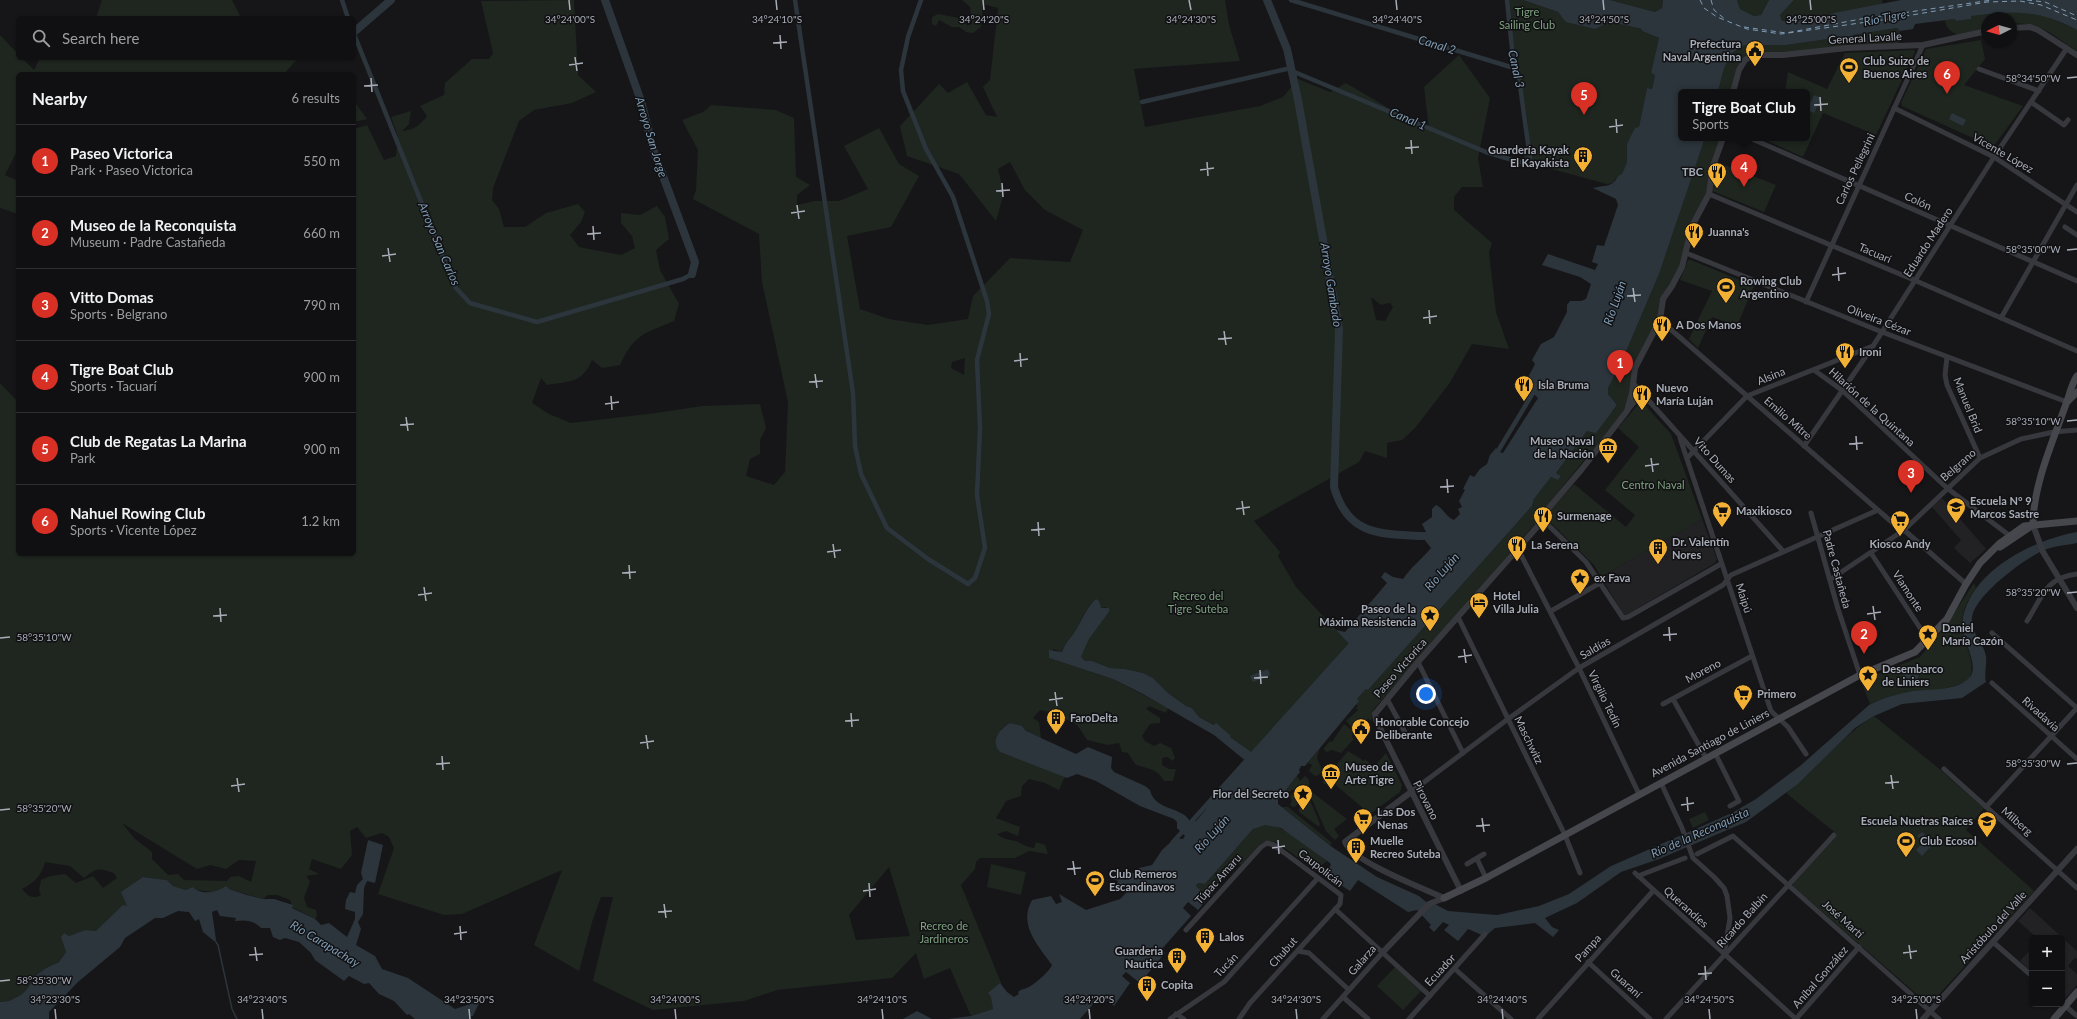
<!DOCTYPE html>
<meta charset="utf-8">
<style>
body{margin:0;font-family:Lato,sans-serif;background:#19191b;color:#f1f3f6}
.controls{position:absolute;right:12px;bottom:12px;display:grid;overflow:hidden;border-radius:6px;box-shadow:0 1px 3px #0004}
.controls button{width:36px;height:36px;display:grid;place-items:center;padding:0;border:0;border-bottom:1px solid #303032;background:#101012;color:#f1f3f6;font:20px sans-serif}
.compass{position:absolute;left:1981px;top:12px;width:36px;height:36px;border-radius:50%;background:#101012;box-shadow:0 1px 3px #0004;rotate:264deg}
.you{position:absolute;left:1426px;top:694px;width:14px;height:14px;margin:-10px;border:3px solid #fff;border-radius:50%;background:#1a73e8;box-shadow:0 0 0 6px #1a73e833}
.badge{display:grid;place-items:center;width:26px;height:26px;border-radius:50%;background:#d93025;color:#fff;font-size:13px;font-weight:700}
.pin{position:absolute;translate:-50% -33px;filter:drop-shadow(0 1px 2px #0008)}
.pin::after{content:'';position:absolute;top:21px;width:14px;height:12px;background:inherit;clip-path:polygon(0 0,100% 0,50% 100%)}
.popup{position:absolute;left:1678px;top:89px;width:132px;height:52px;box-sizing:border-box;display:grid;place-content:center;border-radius:6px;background:#101012;filter:drop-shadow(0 1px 3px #0005);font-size:13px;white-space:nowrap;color:#9c9d9f}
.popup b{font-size:15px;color:#f1f3f6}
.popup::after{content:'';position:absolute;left:50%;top:100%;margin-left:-8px;border:8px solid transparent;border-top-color:#101012}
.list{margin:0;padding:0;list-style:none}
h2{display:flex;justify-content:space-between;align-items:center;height:52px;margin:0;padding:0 16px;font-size:17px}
h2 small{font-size:13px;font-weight:400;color:#9c9d9f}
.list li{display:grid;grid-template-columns:26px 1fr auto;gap:12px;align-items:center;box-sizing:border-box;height:72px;padding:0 16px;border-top:1px solid #303032}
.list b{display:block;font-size:15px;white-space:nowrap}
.list p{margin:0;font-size:13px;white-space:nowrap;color:#9c9d9f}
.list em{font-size:13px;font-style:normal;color:#9c9d9f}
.icon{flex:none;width:22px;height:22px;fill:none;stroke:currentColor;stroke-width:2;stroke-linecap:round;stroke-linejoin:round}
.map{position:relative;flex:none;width:2077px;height:1019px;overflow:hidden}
.search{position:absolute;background:#101012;box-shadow:0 1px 3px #0004;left:16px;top:16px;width:340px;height:44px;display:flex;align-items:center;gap:10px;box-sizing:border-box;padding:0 14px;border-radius:6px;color:#9c9d9f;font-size:15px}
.panel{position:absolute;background:#101012;box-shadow:0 1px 3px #0004;left:16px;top:72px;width:340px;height:484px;border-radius:6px}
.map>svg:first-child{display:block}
.built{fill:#222225}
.green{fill:#1e261f;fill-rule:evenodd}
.water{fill:#2c353c}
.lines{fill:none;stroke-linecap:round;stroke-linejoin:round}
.stream{stroke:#2c353c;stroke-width:1.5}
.canal{stroke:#2c353c;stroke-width:4.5}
.river{stroke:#2c353c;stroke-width:8}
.ferry{stroke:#7f9bb3;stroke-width:1;stroke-dasharray:5 4;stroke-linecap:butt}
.minor{stroke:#37383d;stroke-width:5}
.tertiary{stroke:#37383d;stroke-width:6}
.secondary{stroke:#45474d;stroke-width:7}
.ticks{fill:none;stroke:#a8adb8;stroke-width:1.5}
.labels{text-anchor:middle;stroke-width:3;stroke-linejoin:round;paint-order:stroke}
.park-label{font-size:11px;fill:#7fa381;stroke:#111113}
.street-label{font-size:11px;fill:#a8adb8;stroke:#111113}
.poi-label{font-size:11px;font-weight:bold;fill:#a8adb8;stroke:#111113;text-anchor:start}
.water-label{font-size:12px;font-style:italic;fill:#7f9bb3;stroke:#111113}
.ticks-label{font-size:10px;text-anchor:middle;fill:#a8adb8;stroke:#111113;stroke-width:3;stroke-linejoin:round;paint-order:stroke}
</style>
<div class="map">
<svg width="2077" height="1019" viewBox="0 0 2077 1019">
<rect width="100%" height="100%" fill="#161618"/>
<g class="built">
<path d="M1942,498l44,51 -16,14 -16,-15 7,-8 -29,-33z"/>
<path d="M1702,519l15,40 -2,4 -89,52 -3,-1 -22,-37z"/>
<path d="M2030,908l47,43v8l-2,-1 -7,8 9,8v11l-13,15h-2v-62h-25l-19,-17z"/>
<path d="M2032,948v25l-12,-12z"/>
</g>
<g class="green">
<path d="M102,0h130l9,18h-145z"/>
<path d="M574,0l4,75 18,17 -24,11 -38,7 -15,11 -26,67 -1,12 7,9 5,18h21l21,-14 32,-9 7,8 -4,10 -11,13 9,12 42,8 14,-7 -3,-12 -11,-13v-10l19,2 17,-9 8,11 4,22 -13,11 4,20 19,34 -5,17c-30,13 -39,12 -54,44l-18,3 -10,-8c-10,23 -21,21 -45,25l-6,-7 -9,25 17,11 22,9 85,-10 46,-7 58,-2 6,24 -6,12v14l-10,5 -4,17 28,9 11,-13 3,-70 -26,-120 -3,-48 -66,-35 3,-9 2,-40 -16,-30 21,-8 8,-7 65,5 18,8 2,59 14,8 -13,10v10l18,-4h24l29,-12 -24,-43 35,-18 20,36 20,12 -28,51 -44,9 13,73 29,10 39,6 40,-6 5,-23 37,-38 60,4 13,-32 -38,-20 -20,-20 -15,-28 -12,7 6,24 -8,28 -37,-47 -52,-18 -7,-30 39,-42 9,9 19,-11 19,33 11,2 -14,-30 7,-7 8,-72 -15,-4 -2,23 -8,6 -7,-1 -7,-5h-7l-13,-7 -3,6 -4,-2v-7l6,-3 21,4 8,7 5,-1 -2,-17 -8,-7h263l4,25 11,36 -106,8 11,58 115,-21 23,-9 15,-18 32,13 16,-9 59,35 15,5 9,6 -5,-42 35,-32 31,43 -12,60 5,29h-21l-8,10v13l38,33 -3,10 7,59 13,37 -37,-5 -23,40 -34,44 -13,12 -15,3v15l-22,-7 -6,11 -105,59 26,31 -2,4 18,31 54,58 -26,29 -1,4 -69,76 -24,-17 -14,-13 -1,1 -16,-8 -7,-9 -6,-2 -18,-13 -15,-15 -10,-5 -18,-4 -15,-1 -18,-7h-7l-4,-4 8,-18 20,-27 -3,-5 -5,1 -8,-6c-9,9 -12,20 -19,31 -5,8 -9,9 -12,19l-9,-3 -4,9 64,21 55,29 -2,5 -17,-7 -3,3 14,9v5l-10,1 -8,12 3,5 9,5 6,-3 11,5 4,9 -2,4 -6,-4 -5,1v7l7,4h7l-3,12h-9c-8,-14 -16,-11 -29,-17l-7,-11 -6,-1 -3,-9 -11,2 -21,-5 -10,-15 -22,-12 -15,-3 -7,8 6,4 2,16c-11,-5 -20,-12 -31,-15l-9,6 -1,23 65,24 -6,14 -14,-7 -16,-4 -7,7 -1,10 -15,5 -10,17 24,9 -2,9 -12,-5 -9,3c10,8 12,4 21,8 6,3 8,5 16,6l2,-6 9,3 3,9 -19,-3 -14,7h-35l-4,4 -1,7 -14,16 41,100 -10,12 1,12 -22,7 -21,-48 -26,11 -8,-26 -24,25 -115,12 -33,11 -91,9 -60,-29 20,-84h-12l-8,22 -14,52 -45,-26 28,-75 -100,44 -18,1 -66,-21 16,-46 -5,-11 -7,-4 -16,5 -9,-11 -7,4 2,24 -11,14 -29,-10 -3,10 10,5 -13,2 4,5 -6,17 3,9 9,3 1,6 -2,3 -23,-12 -2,-7 -13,-5h-9l-5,4 -34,-10 -17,3 -16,-2 -3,-3 -7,3 -13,-4 -6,-6 -24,-3c-8,6 -17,18 -16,29l-31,25 -11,-1 -16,6 -5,-3 -3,4 5,15 -7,10 -13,6 -12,9 -6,11 -7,7 -12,6 -9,1v-619l18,19v152h336v-425l13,-4 17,35 12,-4 2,-19 -7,-20 20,-6 -2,13 -7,7c12,-1 18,-6 25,-15l-7,-10 24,-11 1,-12 27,-24h17l4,-6 -12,-52zM1371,297l10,8 9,-2 3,4 -8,14 -9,-1zM965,358l-1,17 -13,-7 1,-6zM122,823l75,46 13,-4 16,4 13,-9 17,1 -5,21 -12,-6 -9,1 -3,4 -43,-1 -6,-6 -10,1 -16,-16v-7l-17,-13zM45,862l25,4 14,12c13,-11 15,-10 30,-5l3,5 -14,10 -10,-12 -17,7 -11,-9 -15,2 -9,4 -2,10 2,5c-8,5 -14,0 -19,-6 12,-6 20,-14 23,-27zM889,867l21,69 -54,4 -7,-25z"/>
<path d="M1507,0h16l35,12 4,4 53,7 27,6v2l17,7 -8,36h4l-3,15 -5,-1 -8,39 -12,17v18l-5,12 -6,4 -3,5 -6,1 -85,-23c13,-26 2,-58 -4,-86l-4,-7z"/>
<path d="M1610,0h53l-1,8 -7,4z"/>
<path d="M1737,0h32l-8,15 -7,1 -14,-7z"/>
<path d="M1794,0h88l1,5c-35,7 -65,13 -101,16l-2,-6z"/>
<path d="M2018,12l28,4 31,14v21c-23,-15 -36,-30 -66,-27v-6h-24v10l-28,7c-7,-2 -13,-6 -14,-15l11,-1v2l15,-2v-3z"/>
<path d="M1897,28l3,3 -1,12 -155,15 -5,7 -8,27h-13c5,-18 7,-40 27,-47h41l56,-8 1,3 10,-1v-4z"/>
<path d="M0,35l18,19v4h4l12,12 6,-12h258l-14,16h-266v75l-13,26 13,6v33l-18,-6z"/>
<path d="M1981,40l4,19 -21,26 59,21 -30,41 -91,-41 -1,-3 25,-54z"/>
<path d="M1914,50l1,2 -39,83 -53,-22 -20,44 -42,-19h46v-46h-22l3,-20 39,17 18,-36z"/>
<path d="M354,101l13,18 -13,3z"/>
<path d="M1705,138h16l-14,56 -17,31 -10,41 -21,51 -20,37 -13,55 -81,99 -11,17 -160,184 -3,13 -3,-4 -6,11 -2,-1 -6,2 -8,-9 12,-11 -2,-2 2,-2 -2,-2 3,-3 -2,-2 9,-10 2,1 164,-184 2,-7 17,-22 7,3 3,-4 -5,-3 31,-42 27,-21 3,-5 -9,-11v-6l14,-27 37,-87z"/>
<path d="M1722,164l54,21 -12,27 -52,-21z"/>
<path d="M1688,260h3l63,26 -17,40 -25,-9 -14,31 -9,-9 23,-48 -32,-11z"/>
<path d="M1641,401l30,33 31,85 -101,58 -7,-12 -46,-45 -2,-5 28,-31 52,43 9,-12 -30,-25 34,-43 -21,-19z"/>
<path d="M1974,583l2,5c-8,11 -16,26 -14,40 2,18 14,31 8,51 -29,17 -67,9 -100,25l-9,-23 59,-24 26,-32z"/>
<path d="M1874,716l63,51 47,41 -18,22 68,61 -105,114 -136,-119v-4l44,-48 -51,-41c32,-24 54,-56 88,-77z"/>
<path d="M1344,724l9,7 -1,6 2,2 -13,14 -9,-3 -5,2 -4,-3 7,-8 2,1z"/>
<path d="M1320,748l-3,10 5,12 -3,5 -4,1 -6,-5 3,-6 -4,-2z"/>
<path d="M1348,751l16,10 1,-2 9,8 12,-14 16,32 -2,7 -30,22 -39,-33 -2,2 -2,-2 -1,4 -4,-3z"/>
<path d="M1297,776l3,5 5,-5 4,4v8l-4,2 -11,-1 -13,7z"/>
<path d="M1296,791l6,1 2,3 -8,11 -3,1 -3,-2 2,-5 -3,-4z"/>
<path d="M1313,793l34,26 -13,10 5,7 -4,4 -9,-9 -15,-34z"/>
<path d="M1306,800h4l10,24 -1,3 -20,-15v-3z"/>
<path d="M1282,807h6l44,36 -2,2z"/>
<path d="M1705,812l4,8 -16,8 -4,-9z"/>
<path d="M1261,825c22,-3 49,24 66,36l-9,7h-5l-37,-26 -11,-1 -6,4 -18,20 -4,-3 -30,35 -12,-10 3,-4 7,1 48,-55z"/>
<path d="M991,864l35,8 -5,23 -34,-8z"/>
<path d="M1395,967l26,24 -18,19 -26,-24z"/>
</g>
<g class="water">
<path d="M1523,0h87l45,12 7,-4 1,-8h74l3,9 14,7 7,-1 8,-15h25l-14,15 2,6 33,-2 19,-6 67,-13h176v30c-40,-21 -62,-19 -106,-14v3l-15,2 -1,-2 -40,5 -2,5 -13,2 -3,-3 -44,7v4l-10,2 -1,-4 -56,8h-41c-20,7 -22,29 -27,47h-37v46h24l-46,136 -37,87 -14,27v6l9,11 -21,28 -9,-2 -31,42 5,3 -3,4 -7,-3 -17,22 -2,7 -164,184 -2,-1 -9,10 2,2 -54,65h-4l-2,4 1,2 -22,28v4l54,43 45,30 42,19 12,10 4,-2 13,7 49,4 42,-9 30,-12 42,-28 121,-53 24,-14 44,-33 69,-61c13,-7 29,-11 44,-14 17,-2 41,0 55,-12 14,-11 -7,-41 -6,-54 4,-52 70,-85 115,-93v11c-10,2 -23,3 -33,7 -19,8 -69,45 -72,67 -2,16 11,24 14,39 1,9 -2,19 0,26l-24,16 -60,6 -28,12 -19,12 -57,56 -52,38 -87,37 -38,13 -44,31 -32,15 7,9 7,3 -6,7 -18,-14 -40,5 -7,6 -6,1 -14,-6 -10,12 -14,-11 5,-5 -6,-3 -9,10 -5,-5 2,-2 -14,-15 -9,2 -50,-32 -8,11 -26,-17 7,-9 -1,-2 -49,-35 -16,-3 -12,4 -48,55 -7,-1 -2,3 12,12 -10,12 -10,-8 -5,6 8,8 -30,34 4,3 -25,30 -14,-11 -4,4 8,7 -16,23 -13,-11 -21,24h-132l23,-3 22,-7 -2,-12 -3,-4 12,-10 7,9 7,5 5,-3 -1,-2c3,-3 6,-3 9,-4 7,-3 22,-16 25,-23 -14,-20 -34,-40 -20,-65l19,-4 5,8 6,-2 -3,-8 27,16 34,-11 9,-9 -12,-5 1,-4 -4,-2 2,-8 19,2 4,-5 13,-3 10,-15 13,-12 8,1 2,-3 -8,-8v-6l-3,-3 -34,-13 -44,-25 -19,-7 -10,4 -67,-26c-10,-10 -1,-23 10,-29l12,3 3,4 16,8 35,16 12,-7 24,10 -1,11 3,4 31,14 5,4c4,21 35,17 40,32l6,-1 10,-12 -2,-3 18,-18v-3l9,-5 16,-18 -33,-27 -73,-42 -28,-14 -64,-21v-8l13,2c3,-9 7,-12 12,-19 8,-12 11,-24 22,-34l3,2 2,7h8v4l-20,27 -8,18 4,4h7l18,7 15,1 18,4 10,5 15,15 18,13 6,2 7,9 15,8 2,-2 15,13 -1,1 24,17 95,-107 1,-2 -14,-15 9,2 42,-49 -6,-6 4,-5 8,5 10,2c8,-12 19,-20 28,-31l-7,-9 -12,-1 4,-5 10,-1 -4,-8 10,-7v-8l4,-4c8,4 10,12 18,15l6,-6 -2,-5 4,-2 -3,-6 6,-11 -2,-1 7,-14 4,2 6,-8 7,-5 3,-9 6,-7 3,4 4,1 35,-55 -14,-13 11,-21 -3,-4 9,-16 13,-7 13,-25v-7l3,-4h11l5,-2 5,-15 -11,-7 -38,-12 6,-11 47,16 3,-6 -6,-2 5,-17 7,1 14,-41 -2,-6 -23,-11c6,-2 14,-1 20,-5 4,-3 3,-7 9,-9l5,-12v-18l8,-16 4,-1 8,-39 5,1 3,-14 -4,-2 8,-35 -17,-7v-2l-27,-6h-8l-12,6 -29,-7 -8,-10z"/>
<path d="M1814,95l7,3 -7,15 -7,-3z"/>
<path d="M1952,113l14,7 -3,6 -14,-7z"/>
<path d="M1906,668h7l5,4v7l-4,4h-7l-5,-4 1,-7z"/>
<path d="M1268,669l2,6 -17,7 -3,-6z"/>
<path d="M1922,832l12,11 -12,13 -6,-6 8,-8 -7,-6z"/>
<path d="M368,840l15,5 -8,38 -8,-2 -3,7 -1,26 -5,8 3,7 -5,16 19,11 7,13 26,9 47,31 25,-8 -7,15h-3l1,3h-56l-6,-5 -2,1 -13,-14 -15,-7 -10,-11 -5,1 -15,-8 -5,5 -29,-21 -4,-7 -12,-11 -14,-4 -5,2 -7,-3 -3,-9h-9c-7,-8 -16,-8 -26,-7l1,-3 -16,-2 -3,-6 -5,2 4,28 -2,1 -11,-9 -4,-13 -4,2 -6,-9 -11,-1 -15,7h-8l-30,20 -5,9 -42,35 -29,30v7h-49v-17l9,-1 12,-6 7,-7 6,-11 12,-9 13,-6 7,-10 -5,-15 3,-4 5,3 16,-6 11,1 27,-26 4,1 -6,-14 22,-15 24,3 6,6 13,4 7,-3c8,9 25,5 33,-1l3,3 18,6 16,4h11l19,6 -1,3 23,11 6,6 8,-2 18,14 8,-18v-7l-10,-3 1,-9 4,-8 5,1 2,-8 6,-6 -2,-6z"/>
<path d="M917,1011l15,8h-29z"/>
</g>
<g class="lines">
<path class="stream" d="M214,939l4,6 14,64 5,10"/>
<g class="canal">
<path d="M342,0l6,18"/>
<path d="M795,0l58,393 2,53 6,28 26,54 41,31 40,25 7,-6 10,-30 -8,-53 3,-67 -3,-68 12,-46 -2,-13 -34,-104 -27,-48 -23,-58 -2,-21 7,-33 13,-37"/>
<path d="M1291,0l223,68 4,3 12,87 -3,4h-8l-33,-10 -194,-81"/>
<path d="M1507,0l7,68"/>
<path d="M354,34l92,230 9,23 15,16 67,19 146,-43 9,-5"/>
<path d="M1142,102l149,-34"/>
<path d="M1495,456l41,-68"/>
<path d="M1173,842l180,-200"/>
</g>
<g class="river">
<path d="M605,0l36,101 13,51 41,110 -3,12"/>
<path d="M1267,0l20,49 11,51 41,229 -5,158c14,49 46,47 89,49"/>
<path d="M354,32l37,-32"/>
</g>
<g class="ferry">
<path d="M1700,0l4,8 13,9 30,12 34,5 108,-15 98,-17 33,-1 21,4 36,15"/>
<path d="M1711,0l3,10 12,10"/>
<path d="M2027,0l18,2 32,14"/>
<path d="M1744,27l42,6 75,-14 131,-19"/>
</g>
<g class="minor">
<path d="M1979,69l60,22"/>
<path d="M2031,102l33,23 4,-5"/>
<path d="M1894,108l100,49 83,55"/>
<path d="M1750,138l327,143"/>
<path d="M1709,194l205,86 163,71"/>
<path d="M2065,227l12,8"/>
<path d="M1686,253l196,79 185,70"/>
<path d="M1806,302l117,-257"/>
<path d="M2001,318l76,-133"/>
<path d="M1660,320l242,211"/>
<path d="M1947,357l-2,18 2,10 33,73"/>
<path d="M1814,370l29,21 104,97 63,48"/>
<path d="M1633,383l150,168"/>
<path d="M1628,410l13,-16"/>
<path d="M1680,438l91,273 17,16 18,27"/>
<path d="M1804,446l69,-100 121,-189 73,-109"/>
<path d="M1687,458l60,-62 126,-50"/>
<path d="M1811,513l27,96 22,66"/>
<path d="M1541,518l45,44 37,56 5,-1 93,-53"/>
<path d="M1904,530l62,54"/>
<path d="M1518,549l61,119 60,126"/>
<path d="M1871,553l57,87"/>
<path d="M1831,579l73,-49 76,-72 41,-19 33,-7 23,-2"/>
<path d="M1551,611l49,-28"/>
<path d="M1458,617l107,218 15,38"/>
<path d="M2027,621c16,-25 18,-43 50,-47"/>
<path d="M1992,633l85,75"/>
<path d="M1418,662l45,91"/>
<path d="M1992,683l85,76"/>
<path d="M1387,699l20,37"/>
<path d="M1673,699l33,59"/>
<path d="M1663,704l89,-48"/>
<path d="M1715,753l24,48 -9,5"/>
<path d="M1944,769l133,119"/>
<path d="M1661,783l21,45 11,30 21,19 10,11 3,8 3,22 -6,37"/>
<path d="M1411,792l97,-73 71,-51 144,-83 8,-10 147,-65"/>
<path d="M1986,807l91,-99"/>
<path d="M1697,854l36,-18 206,183"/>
<path d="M1477,859l9,19"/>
<path d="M1467,864l17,-10"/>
<path d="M1635,873l161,146"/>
<path d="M1638,876l47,-18"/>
<path d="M1335,909l95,87"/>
<path d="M1186,930l75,-83 6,-4 7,2 67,50 -1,9 -90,99 -11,16"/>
<path d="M1993,942l39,34"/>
<path d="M1298,951l11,2 40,37"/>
<path d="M1588,962l62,57"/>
<path d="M1455,969l56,50"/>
<path d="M1343,997l25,22"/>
<path d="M2062,1003l15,13"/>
<path d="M1176,1014l8,5"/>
<path d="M1170,1019l54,-37 94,-104"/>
<path d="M1323,1019l60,-67"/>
<path d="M1409,1019l76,-85"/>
<path d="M1538,1019l115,-128"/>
<path d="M1666,1019l168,-184"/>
<path d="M1796,1019l63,-72"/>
</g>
<g class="tertiary">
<path d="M2011,28l19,-1 8,3 39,25"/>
<path d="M1733,92l6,-22 6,-10 8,-5h30l64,-7 76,-3 64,-14"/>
<path d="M2033,525l10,27 34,56"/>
<path d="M1411,792l-66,50c8,20 78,46 99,56"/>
<path d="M1461,891l-85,-171 -1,-6 43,-52 119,-135 10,-17 35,-41 45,-58 5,-18 3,-25 25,-48 3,-21 9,-13 10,-19 10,-41 17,-32 4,-28 10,-28"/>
<path d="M1383,952l46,-48 15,-6"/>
<path d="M1923,1019l154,-170"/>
</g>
<g class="secondary">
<path d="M2067,402l10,-10"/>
<path d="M2033,525c0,-40 20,-84 33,-121 4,-10 5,-19 11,-28"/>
<path d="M2000,547l33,-22"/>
<path d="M1444,898l42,-20 374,-203 55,-23 32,-33 19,-35 14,-21 20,-20 24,-17 53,-5"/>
<path d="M2054,1019l23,-27"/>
</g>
</g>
<path class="ticks" d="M569,0l1,10M776,0l1,10M983,0l1,10M1189,0l2,10M1396,0l1,10M1603,0l1,10M1810,0l1,10M780,35l1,14M773,43l14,-1M575,57l2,14M569,65l14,-2M371,78l1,14M2067,78l10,-1M364,86l14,-1M1820,97l1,14M1814,105l14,-1M1616,119l1,14M1609,127l14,-2M1411,140l1,14M1405,148l14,-1M1207,162l1,14M1200,170l14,-2M1002,183l1,14M996,191l14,-1M797,205l2,14M791,213l14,-2M593,226l1,14M587,234l14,-1M388,248l2,14M2067,250l10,-1M382,256l14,-2M1838,267l1,14M1832,275l14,-2M1633,288l2,14M1627,296l14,-1M1429,310l1,14M1423,318l14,-2M1224,331l2,14M1218,339l14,-1M1020,353l1,14M1014,361l14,-2M815,374l2,14M809,382l14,-1M611,396l1,14M605,404l14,-2M406,417l2,14M2067,421l10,-1M400,425l14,-1M1856,436l1,14M1849,444l14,-1M1651,458l2,14M1645,466l14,-2M1447,479l1,14M1440,487l14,-1M1242,501l2,14M1236,509l14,-2M1038,522l1,14M1031,530l14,-1M833,544l2,14M827,552l14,-2M629,565l1,14M622,573l14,-1M424,587l2,14M2067,593l10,-1M418,595l14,-2M1873,606l2,14M220,608l1,14M1867,614l14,-2M213,616l14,-1M1669,627l1,14M1663,635l14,-1M0,638l10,-1M1464,649l2,14M1458,657l14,-2M1260,670l1,14M1254,678l14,-1M1055,692l2,14M1049,700l14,-2M851,713l1,14M845,721l14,-1M646,735l2,14M640,743l14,-2M442,756l1,14M436,764l14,-1M2067,764l10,-1M1891,775l2,14M237,778l2,14M1885,783l14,-1M231,786l14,-2M1687,797l1,14M1681,805l13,-2M0,810l10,-1M1482,818l2,14M1476,826l14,-1M1278,840l1,14M1272,848l13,-2M1073,861l2,14M1067,869l14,-1M869,883l1,14M863,891l13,-2M664,904l2,14M658,912l14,-1M460,926l1,14M454,934l13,-2M1909,945l2,14M255,947l2,14M1903,953l14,-2M249,955l14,-1M1705,966l1,14M1698,974l14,-1M0,981l10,-1M55,1009l1,10M262,1009l1,10M469,1009l1,10M675,1009l1,10M882,1009l1,10M1089,1009l1,10M1296,1009l1,10M1502,1009l1,10M1709,1009l1,10M1916,1009l1,10"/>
<defs>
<g id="civic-pin" transform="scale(1)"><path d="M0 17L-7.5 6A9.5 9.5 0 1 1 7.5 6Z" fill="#f2b134" stroke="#111113"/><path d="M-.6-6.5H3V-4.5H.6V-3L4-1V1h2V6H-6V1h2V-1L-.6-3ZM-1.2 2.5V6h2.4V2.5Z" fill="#111"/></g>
<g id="stadium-pin" transform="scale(1)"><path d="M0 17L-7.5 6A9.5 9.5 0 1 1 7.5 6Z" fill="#f2b134" stroke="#111113"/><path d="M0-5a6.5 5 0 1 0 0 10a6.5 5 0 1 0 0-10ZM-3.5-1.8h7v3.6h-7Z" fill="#111"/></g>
<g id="building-pin" transform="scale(1)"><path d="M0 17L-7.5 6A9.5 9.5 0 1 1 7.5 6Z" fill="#f2b134" stroke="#111113"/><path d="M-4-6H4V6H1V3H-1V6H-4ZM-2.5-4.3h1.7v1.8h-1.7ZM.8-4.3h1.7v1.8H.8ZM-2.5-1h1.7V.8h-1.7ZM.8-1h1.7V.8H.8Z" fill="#111"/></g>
<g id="restaurant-pin" transform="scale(1)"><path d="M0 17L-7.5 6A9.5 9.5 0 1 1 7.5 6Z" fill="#f2b134" stroke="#111113"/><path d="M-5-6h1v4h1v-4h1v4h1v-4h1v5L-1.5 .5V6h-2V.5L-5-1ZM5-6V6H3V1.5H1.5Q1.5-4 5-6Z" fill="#111"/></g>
<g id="museum-pin" transform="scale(1)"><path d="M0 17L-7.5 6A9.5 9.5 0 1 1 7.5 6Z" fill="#f2b134" stroke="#111113"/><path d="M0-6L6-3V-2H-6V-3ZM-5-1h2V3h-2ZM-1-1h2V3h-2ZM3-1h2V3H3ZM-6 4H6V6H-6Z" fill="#111"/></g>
<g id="school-pin" transform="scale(1)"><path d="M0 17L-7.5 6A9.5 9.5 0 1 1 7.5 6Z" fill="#f2b134" stroke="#111113"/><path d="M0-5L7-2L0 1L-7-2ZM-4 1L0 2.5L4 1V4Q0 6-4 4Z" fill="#111"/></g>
<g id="supermarket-pin" transform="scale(1)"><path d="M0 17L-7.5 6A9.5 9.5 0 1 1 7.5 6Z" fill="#f2b134" stroke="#111113"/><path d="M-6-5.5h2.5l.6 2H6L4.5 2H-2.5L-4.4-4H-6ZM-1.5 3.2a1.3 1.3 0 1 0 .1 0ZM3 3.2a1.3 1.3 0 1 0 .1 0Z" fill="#111"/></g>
<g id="sight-pin" transform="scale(1)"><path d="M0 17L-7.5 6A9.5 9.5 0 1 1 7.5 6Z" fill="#f2b134" stroke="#111113"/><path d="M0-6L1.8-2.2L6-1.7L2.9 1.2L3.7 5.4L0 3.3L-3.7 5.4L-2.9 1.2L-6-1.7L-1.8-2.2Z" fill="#111"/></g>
<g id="hotel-pin" transform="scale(1)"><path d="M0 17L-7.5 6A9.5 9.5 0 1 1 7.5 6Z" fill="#f2b134" stroke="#111113"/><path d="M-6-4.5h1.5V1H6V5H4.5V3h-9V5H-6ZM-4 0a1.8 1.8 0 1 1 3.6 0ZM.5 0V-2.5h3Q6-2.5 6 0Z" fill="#111"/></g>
</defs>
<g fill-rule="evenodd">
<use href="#civic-pin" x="1755" y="50"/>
<use href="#stadium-pin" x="1849" y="67"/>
<use href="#building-pin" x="1583" y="156"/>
<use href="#restaurant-pin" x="1717" y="172"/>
<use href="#restaurant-pin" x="1694" y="232"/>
<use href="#stadium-pin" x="1726" y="287"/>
<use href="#restaurant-pin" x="1662" y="325"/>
<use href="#restaurant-pin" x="1845" y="352"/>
<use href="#restaurant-pin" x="1524" y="385"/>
<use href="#restaurant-pin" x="1642" y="394"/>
<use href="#museum-pin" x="1608" y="447"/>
<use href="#school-pin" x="1956" y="507"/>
<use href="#supermarket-pin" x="1722" y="511"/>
<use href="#restaurant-pin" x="1543" y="516"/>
<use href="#supermarket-pin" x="1900" y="520"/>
<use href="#restaurant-pin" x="1517" y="545"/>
<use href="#building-pin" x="1658" y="548"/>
<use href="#sight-pin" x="1580" y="578"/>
<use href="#hotel-pin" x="1479" y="602"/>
<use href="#sight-pin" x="1430" y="615"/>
<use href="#sight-pin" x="1928" y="634"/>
<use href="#sight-pin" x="1868" y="675"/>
<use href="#supermarket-pin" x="1743" y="694"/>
<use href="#building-pin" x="1056" y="718"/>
<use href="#civic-pin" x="1361" y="728"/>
<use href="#museum-pin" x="1331" y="773"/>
<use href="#sight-pin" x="1303" y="794"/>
<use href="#supermarket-pin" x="1363" y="818"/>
<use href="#school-pin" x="1987" y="821"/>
<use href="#stadium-pin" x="1906" y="841"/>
<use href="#building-pin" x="1356" y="847"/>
<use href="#stadium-pin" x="1095" y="880"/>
<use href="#building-pin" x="1205" y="937"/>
<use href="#building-pin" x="1177" y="957"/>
<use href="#building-pin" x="1147" y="985"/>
</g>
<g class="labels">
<g class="park-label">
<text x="1527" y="16">Tigre<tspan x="1527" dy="13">Sailing Club</tspan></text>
<text x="1653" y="489">Centro Naval</text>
<text x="1198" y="600">Recreo del<tspan x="1198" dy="13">Tigre Suteba</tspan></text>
<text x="944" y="930">Recreo de<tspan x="944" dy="13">Jardineros</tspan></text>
</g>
<g class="street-label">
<text transform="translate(1865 38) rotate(-3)" y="4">General Lavalle</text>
<text transform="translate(2003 153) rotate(30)" y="4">Vicente López</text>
<text transform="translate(1855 169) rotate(-65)" y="4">Carlos Pellegrini</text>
<text transform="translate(1918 201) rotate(24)" y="4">Colón</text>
<text transform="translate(1928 242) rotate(-57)" y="4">Eduardo Madero</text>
<text transform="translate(1875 253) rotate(23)" y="4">Tacuarí</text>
<text transform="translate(1879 320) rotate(21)" y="4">Oliveira Cézar</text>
<text transform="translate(1771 376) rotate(-22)" y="4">Alsina</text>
<text transform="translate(1968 405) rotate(68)" y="4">Manuel Brid</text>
<text transform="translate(1872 407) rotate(42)" y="4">Hilarión de la Quintana</text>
<text transform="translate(1788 418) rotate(41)" y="4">Emilio Mitre</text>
<text transform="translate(1715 460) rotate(48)" y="4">Vito Dumas</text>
<text transform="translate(1958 465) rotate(-41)" y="4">Belgrano</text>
<text transform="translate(1837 569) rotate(75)" y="4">Padre Castañeda</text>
<text transform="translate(1908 591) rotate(57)" y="4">Viamonte</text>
<text transform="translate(1744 598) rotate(72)" y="4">Maipú</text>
<text transform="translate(1595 648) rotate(-30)" y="4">Saldías</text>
<text transform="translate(1400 668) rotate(-49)" y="4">Paseo Victorica</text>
<text transform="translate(1703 671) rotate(-28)" y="4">Moreno</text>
<text transform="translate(1605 699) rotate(64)" y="4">Virgilio Tedín</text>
<text transform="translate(2041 714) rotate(42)" y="4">Rivadavia</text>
<text transform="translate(1529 740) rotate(64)" y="4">Maschwitz</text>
<text transform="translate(1710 743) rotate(-28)" y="4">Avenida Santiago de Liniers</text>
<text transform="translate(1426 800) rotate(63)" y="4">Pirovano</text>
<text transform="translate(2017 821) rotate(41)" y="4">Milberg</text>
<text transform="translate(1321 868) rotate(38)" y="4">Caupolicán</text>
<text transform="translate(1218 879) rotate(-48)" y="4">Túpac Amaru</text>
<text transform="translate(1686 907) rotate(42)" y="4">Querandíes</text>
<text transform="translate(1843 919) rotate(42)" y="4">José Martí</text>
<text transform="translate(1742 920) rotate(-48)" y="4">Ricardo Balbín</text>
<text transform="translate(1993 927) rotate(-48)" y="4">Aristóbulo del Valle</text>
<text transform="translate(1588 948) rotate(-48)" y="4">Pampa</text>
<text transform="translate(1283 952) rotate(-48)" y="4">Chubut</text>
<text transform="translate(1362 960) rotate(-49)" y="4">Galarza</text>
<text transform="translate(1226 965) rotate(-46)" y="4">Tucán</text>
<text transform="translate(1440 970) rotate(-47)" y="4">Ecuador</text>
<text transform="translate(1820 977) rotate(-49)" y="4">Aníbal González</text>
<text transform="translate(1626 983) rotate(42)" y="4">Guaraní</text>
</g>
<g class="poi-label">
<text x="1741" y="48" text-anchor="end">Prefectura<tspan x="1741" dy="13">Naval Argentina</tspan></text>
<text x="1863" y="65">Club Suizo de<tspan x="1863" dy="13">Buenos Aires</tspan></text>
<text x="1569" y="154" text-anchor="end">Guardería Kayak<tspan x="1569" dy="13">El Kayakista</tspan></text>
<text x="1703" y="176" text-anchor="end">TBC</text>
<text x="1708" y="236">Juanna's</text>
<text x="1740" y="285">Rowing Club<tspan x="1740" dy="13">Argentino</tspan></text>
<text x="1676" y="329">A Dos Manos</text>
<text x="1859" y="356">Ironi</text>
<text x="1538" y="389">Isla Bruma</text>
<text x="1656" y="392">Nuevo<tspan x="1656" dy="13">María Luján</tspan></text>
<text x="1594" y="445" text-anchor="end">Museo Naval<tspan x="1594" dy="13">de la Nación</tspan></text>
<text x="1970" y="505">Escuela N° 9<tspan x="1970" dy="13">Marcos Sastre</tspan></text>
<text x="1736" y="515">Maxikiosco</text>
<text x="1557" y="520">Surmenage</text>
<text x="1672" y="546">Dr. Valentín<tspan x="1672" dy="13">Nores</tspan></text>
<text x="1900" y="548" text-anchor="middle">Kiosco Andy</text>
<text x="1531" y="549">La Serena</text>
<text x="1594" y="582">ex Fava</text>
<text x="1493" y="600">Hotel<tspan x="1493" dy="13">Villa Julia</tspan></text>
<text x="1416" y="613" text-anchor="end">Paseo de la<tspan x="1416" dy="13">Máxima Resistencia</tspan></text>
<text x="1942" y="632">Daniel<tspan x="1942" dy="13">María Cazón</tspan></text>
<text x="1882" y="673">Desembarco<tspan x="1882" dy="13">de Liniers</tspan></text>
<text x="1757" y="698">Primero</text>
<text x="1070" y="722">FaroDelta</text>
<text x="1375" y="726">Honorable Concejo<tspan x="1375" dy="13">Deliberante</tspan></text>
<text x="1345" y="771">Museo de<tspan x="1345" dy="13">Arte Tigre</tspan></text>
<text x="1289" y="798" text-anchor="end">Flor del Secreto</text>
<text x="1377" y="816">Las Dos<tspan x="1377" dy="13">Nenas</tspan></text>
<text x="1973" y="825" text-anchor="end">Escuela Nuetras Raíces</text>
<text x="1370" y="845">Muelle<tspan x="1370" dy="13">Recreo Suteba</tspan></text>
<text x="1920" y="845">Club Ecosol</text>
<text x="1109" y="878">Club Remeros<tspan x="1109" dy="13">Escandinavos</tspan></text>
<text x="1219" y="941">Lalos</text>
<text x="1163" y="955" text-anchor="end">Guarderia<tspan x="1163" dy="13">Nautica</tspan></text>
<text x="1161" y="989">Copita</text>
</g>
<g class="water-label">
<text transform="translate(1885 18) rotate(-11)" y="4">Río Tigre</text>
<text transform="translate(1437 45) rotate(17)" y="4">Canal 2</text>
<text transform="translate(1516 69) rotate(78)" y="4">Canal 3</text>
<text transform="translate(1408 119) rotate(23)" y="4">Canal 1</text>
<text transform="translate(651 137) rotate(73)" y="4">Arroyo San Jorge</text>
<text transform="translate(439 244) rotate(67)" y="4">Arroyo San Carlos</text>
<text transform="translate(1331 285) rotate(81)" y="4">Arroyo Gambado</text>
<text transform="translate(1615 303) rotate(-71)" y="4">Río Luján</text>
<text transform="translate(1442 572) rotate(-49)" y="4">Río Luján</text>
<text transform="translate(1700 833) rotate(-24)" y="4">Río de la Reconquista</text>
<text transform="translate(1212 834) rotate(-48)" y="4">Río Luján</text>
<text transform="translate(325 944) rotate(31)" y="4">Río Carapachay</text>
</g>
</g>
<g class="ticks-label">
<text x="570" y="23">34°24'00"S</text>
<text x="777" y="23">34°24'10"S</text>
<text x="984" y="23">34°24'20"S</text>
<text x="1191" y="23">34°24'30"S</text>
<text x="1397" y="23">34°24'40"S</text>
<text x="1604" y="23">34°24'50"S</text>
<text x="1811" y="23">34°25'00"S</text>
<text x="2033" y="82">58°34'50"W</text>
<text x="2033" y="253">58°35'00"W</text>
<text x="2033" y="425">58°35'10"W</text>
<text x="2033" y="596">58°35'20"W</text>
<text x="44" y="641">58°35'10"W</text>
<text x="2033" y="767">58°35'30"W</text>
<text x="44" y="812">58°35'20"W</text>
<text x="44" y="984">58°35'30"W</text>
<text x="55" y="1003">34°23'30"S</text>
<text x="262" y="1003">34°23'40"S</text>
<text x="469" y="1003">34°23'50"S</text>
<text x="675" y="1003">34°24'00"S</text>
<text x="882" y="1003">34°24'10"S</text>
<text x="1089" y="1003">34°24'20"S</text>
<text x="1296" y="1003">34°24'30"S</text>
<text x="1502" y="1003">34°24'40"S</text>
<text x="1709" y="1003">34°24'50"S</text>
<text x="1916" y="1003">34°25'00"S</text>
</g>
</svg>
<div class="controls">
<button>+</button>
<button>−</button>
</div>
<svg class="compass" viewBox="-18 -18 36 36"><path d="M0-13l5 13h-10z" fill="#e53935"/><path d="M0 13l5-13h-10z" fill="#9c9d9f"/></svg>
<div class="you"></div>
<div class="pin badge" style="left:1620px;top:383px">1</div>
<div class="pin badge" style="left:1864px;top:654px">2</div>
<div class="pin badge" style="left:1911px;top:493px">3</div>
<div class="pin badge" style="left:1744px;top:187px">4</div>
<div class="popup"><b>Tigre Boat Club</b>Sports</div>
<div class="pin badge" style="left:1584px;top:115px">5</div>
<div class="pin badge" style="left:1947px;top:94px">6</div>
<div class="search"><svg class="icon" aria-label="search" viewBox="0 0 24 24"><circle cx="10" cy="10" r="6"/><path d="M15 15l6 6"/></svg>Search here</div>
<section class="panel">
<h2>Nearby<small>6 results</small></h2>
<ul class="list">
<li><span class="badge">1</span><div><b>Paseo Victorica</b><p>Park · Paseo Victorica</p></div><em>550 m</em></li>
<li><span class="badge">2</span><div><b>Museo de la Reconquista</b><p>Museum · Padre Castañeda</p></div><em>660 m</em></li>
<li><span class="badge">3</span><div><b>Vitto Domas</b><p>Sports · Belgrano</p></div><em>790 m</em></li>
<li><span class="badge">4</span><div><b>Tigre Boat Club</b><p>Sports · Tacuarí</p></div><em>900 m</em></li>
<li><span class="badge">5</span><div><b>Club de Regatas La Marina</b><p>Park</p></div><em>900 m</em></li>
<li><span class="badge">6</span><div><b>Nahuel Rowing Club</b><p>Sports · Vicente López</p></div><em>1.2 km</em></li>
</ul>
</section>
</div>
